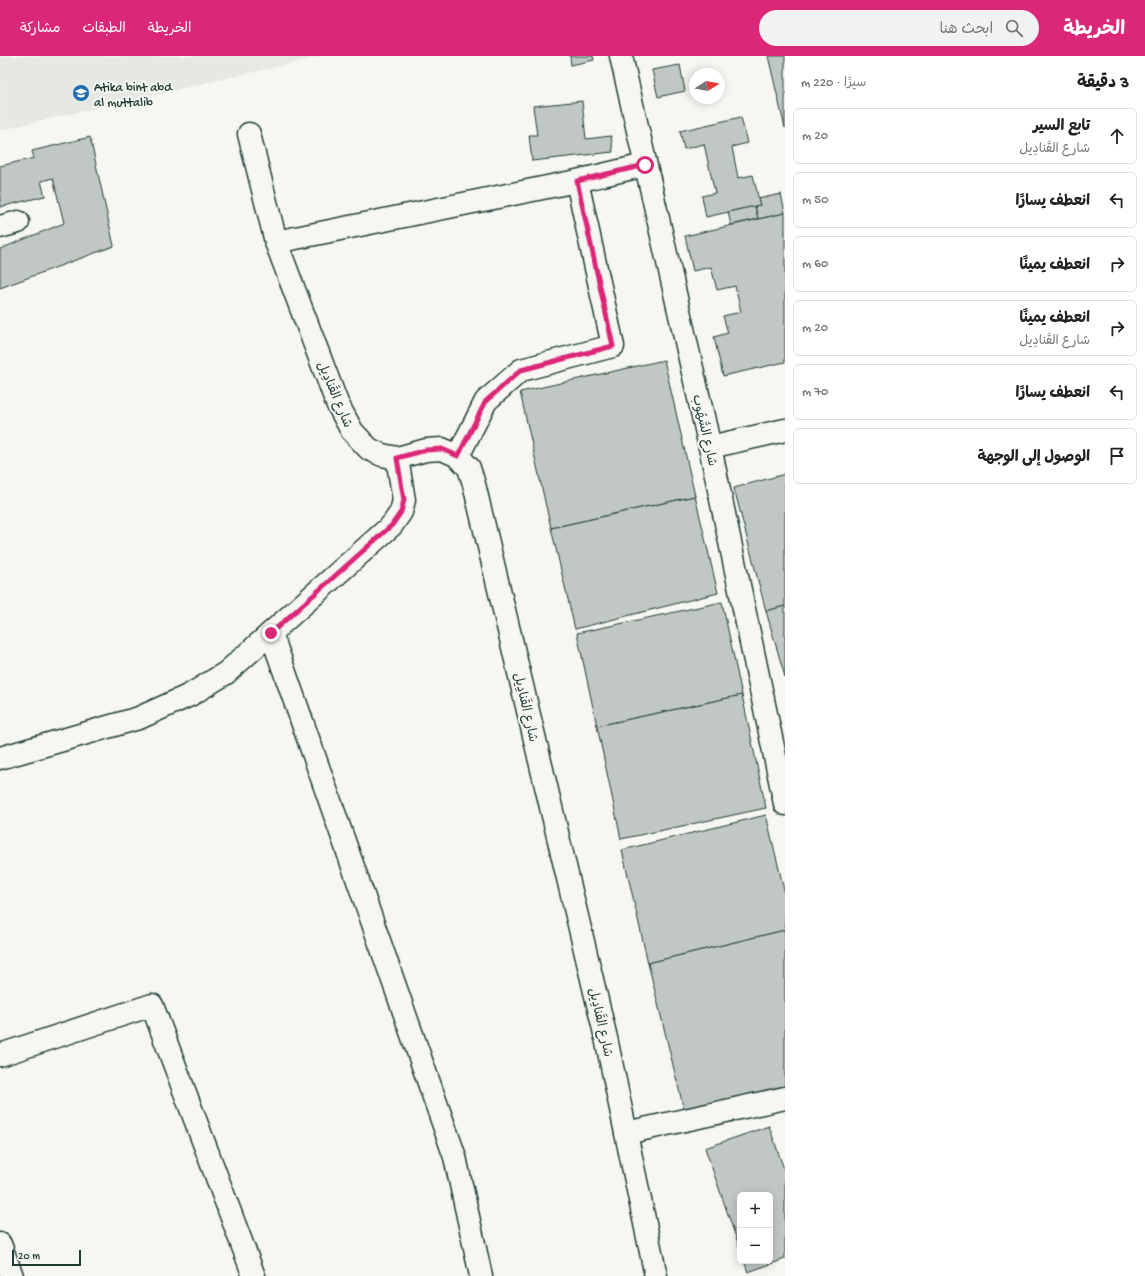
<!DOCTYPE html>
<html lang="ar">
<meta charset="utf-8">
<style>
body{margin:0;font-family:"Gochi Hand","Playpen Sans Arabic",sans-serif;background:#f2f2f2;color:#222;direction:rtl}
.controls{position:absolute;right:12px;bottom:12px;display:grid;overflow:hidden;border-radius:6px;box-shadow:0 2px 10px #0003}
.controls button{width:36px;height:36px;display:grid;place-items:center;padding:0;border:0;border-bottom:1px solid #e0e0e0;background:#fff;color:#222;font:20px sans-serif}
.compass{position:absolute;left:689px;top:12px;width:36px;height:36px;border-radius:50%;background:#fff;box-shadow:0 2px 10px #0003;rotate:79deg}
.scale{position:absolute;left:12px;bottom:10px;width:69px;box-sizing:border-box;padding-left:4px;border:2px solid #1f3d34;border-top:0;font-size:11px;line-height:14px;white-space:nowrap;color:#1f3d34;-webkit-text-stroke:3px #f6f6f2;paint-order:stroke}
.stop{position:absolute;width:12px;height:12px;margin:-9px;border:3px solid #db2777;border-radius:50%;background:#fff}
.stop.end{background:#db2777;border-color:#fff;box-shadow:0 1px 4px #0008}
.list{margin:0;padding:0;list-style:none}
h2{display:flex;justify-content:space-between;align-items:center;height:52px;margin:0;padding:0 16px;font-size:17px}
h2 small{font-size:13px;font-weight:400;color:#767676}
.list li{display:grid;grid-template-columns:26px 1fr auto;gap:12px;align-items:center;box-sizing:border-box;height:56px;margin:0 8px 8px;padding:0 8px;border:1px solid #e0e0e0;border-radius:6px}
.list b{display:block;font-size:15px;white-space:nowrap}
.list p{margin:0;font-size:13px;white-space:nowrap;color:#767676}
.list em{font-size:13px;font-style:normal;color:#767676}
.icon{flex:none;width:22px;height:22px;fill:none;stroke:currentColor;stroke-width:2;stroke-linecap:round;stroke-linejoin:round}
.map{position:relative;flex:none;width:785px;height:1220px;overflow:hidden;direction:ltr}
header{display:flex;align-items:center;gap:24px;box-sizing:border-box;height:56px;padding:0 20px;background:#db2777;color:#fff}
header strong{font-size:19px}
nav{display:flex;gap:22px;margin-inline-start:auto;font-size:14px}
.search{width:280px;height:36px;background:#f2f2f2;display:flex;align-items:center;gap:10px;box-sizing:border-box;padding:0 14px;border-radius:22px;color:#767676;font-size:15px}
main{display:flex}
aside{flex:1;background:#fff}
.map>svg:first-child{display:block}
.built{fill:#e6e8e4}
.building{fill:#c1c8c3;stroke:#1f3d34}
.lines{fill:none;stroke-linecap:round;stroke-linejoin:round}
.minor-casing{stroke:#1f3d34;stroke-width:25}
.minor{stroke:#f6f6f2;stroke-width:22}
.route{stroke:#db2777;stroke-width:5}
.labels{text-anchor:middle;stroke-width:4;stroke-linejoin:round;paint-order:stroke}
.poi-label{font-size:13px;fill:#1f3d34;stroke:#f6f6f2;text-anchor:start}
.street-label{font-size:13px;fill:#1f3d34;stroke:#f6f6f2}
</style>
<header>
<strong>الخريطة</strong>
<div class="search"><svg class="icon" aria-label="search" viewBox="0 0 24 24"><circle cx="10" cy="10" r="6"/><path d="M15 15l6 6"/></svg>ابحث هنا</div>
<nav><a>الخريطة</a><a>الطبقات</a><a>مشاركة</a></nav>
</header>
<main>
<aside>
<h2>3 دقيقة<small>سيرًا · 220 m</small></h2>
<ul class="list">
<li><svg class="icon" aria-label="ahead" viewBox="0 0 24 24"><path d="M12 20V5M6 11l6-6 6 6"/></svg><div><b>تابع السير</b><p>شارع القَنادِيل</p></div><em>20 m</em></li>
<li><svg class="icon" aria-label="left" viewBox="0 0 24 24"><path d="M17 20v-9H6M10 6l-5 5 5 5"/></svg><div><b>انعطف يسارًا</b></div><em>50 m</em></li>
<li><svg class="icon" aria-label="right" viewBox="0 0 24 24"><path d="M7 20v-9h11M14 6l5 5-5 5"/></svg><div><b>انعطف يمينًا</b></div><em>60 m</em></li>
<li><svg class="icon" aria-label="right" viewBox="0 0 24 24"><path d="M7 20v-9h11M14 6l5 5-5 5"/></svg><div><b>انعطف يمينًا</b><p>شارع القَنادِيل</p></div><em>20 m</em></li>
<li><svg class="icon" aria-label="left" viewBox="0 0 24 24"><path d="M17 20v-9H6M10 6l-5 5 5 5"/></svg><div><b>انعطف يسارًا</b></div><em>70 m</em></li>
<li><svg class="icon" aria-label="arrive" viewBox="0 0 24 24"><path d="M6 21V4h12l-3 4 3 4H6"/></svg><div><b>الوصول إلى الوجهة</b></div></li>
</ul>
</aside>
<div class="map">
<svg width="785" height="1220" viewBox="0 0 785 1220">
<rect width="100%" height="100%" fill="#f6f6f2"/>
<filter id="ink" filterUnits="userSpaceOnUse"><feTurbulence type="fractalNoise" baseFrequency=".025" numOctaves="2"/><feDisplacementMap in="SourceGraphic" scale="8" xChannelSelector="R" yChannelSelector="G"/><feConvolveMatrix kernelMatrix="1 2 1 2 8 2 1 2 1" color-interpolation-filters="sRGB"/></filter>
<g filter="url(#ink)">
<path class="built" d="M0,0h323l-323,74z"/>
<g class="building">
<path d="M570,0h23l1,4 -23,5z"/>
<path d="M768,0h17v72z"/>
<path d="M680,9l5,26 -27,6 -6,-27z"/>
<path d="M582,45l4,38 25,-3 2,16 -81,9 -3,-26h8l-4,-29z"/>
<path d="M741,61l6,26 -15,4 6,31 15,-3 7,30 -54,12 -4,-21 13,-3 -11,-49 -20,5 -4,-18z"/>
<path d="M90,81l24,109 -114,42v-39l64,-26 -11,-45 -12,3 4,15 -45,11v-41l34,-8 -2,-7z"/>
<path d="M781,138l4,19 -27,6 -3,-13 5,-1 -2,-6z"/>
<path d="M755,150l3,13 -27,6 -3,-13z"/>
<path d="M785,157v149l-62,14 -9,-39 14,-4 -5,-17 18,-4 -6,-26 -18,4 -6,-23 -18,4 -8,-35z"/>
<path d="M664,304l31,136 -144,32 -31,-136z"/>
<path d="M785,418v132l-19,5 -32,-123z"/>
<path d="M695,440l23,97 -143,36 -24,-101z"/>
<path d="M722,546l20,93 -145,31 -20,-93z"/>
<path d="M785,550v71l-19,-66z"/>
<path d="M742,639l24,113 -145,31 -24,-113z"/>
<path d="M766,759l19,79v36l-137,33 -26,-113z"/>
<path d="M785,874v156l-101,24 -36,-147z"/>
<path d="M769,1070l16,46v87l-37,13 -4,-11h26v-66h-30v54l-35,-101z"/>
</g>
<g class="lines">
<g class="minor-casing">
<g id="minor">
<path d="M621,0l89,391 75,357"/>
<path d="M249,78l27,108 61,161 15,28 17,18 13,6 15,3 29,-8 16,-1 16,7 11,12 5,16 132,554 50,238"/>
<path d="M0,171l18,-5"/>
<path d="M276,186l301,-61 68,-16"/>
<path d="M710,391l75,-17"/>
<path d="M458,400l28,-55 35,-31 92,-24 -36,-165"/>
<path d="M271,577l184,524 26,119"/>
<path d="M0,702l139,-40 51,-23 36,-22 166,-148 9,-13 3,-12 -7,-42"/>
<path d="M0,999l152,-50 102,271"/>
<path d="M626,1077l159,-35"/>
<path d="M0,1188l12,32"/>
</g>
</g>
<use href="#minor" class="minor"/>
</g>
</g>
<g class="lines" filter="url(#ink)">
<path class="route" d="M271,577l121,-108 9,-13 3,-12 -7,-42 29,-8 16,-1 16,7 28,-55 35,-31 92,-24 -36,-165 68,-16"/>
</g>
<defs>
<g id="school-disc" transform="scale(0.9)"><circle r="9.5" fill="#1f6fb2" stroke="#f6f6f2"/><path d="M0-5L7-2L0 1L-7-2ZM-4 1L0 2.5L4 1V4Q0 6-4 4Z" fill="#fff"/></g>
</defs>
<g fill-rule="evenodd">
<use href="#school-disc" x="81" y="37"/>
</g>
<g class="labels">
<g class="poi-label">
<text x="94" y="35">Atika bint abd<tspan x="94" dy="15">al muttalib</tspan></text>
</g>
<g class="street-label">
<text transform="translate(336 338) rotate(67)" y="5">شارع القَنادِيل</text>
<text transform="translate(706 374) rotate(77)" y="5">شارع السُّهُوب</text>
<text transform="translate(527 651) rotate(77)" y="5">شارع القَنادِيل</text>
<text transform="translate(602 966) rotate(77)" y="5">شارع القَنادِيل</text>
</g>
</g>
</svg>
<div class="controls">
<button>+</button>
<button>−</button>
</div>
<svg class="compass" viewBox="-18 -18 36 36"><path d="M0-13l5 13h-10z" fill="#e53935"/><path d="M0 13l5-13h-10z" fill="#767676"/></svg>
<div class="scale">20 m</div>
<div class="stop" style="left:645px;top:109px"></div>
<div class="stop end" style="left:271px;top:577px"></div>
</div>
</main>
